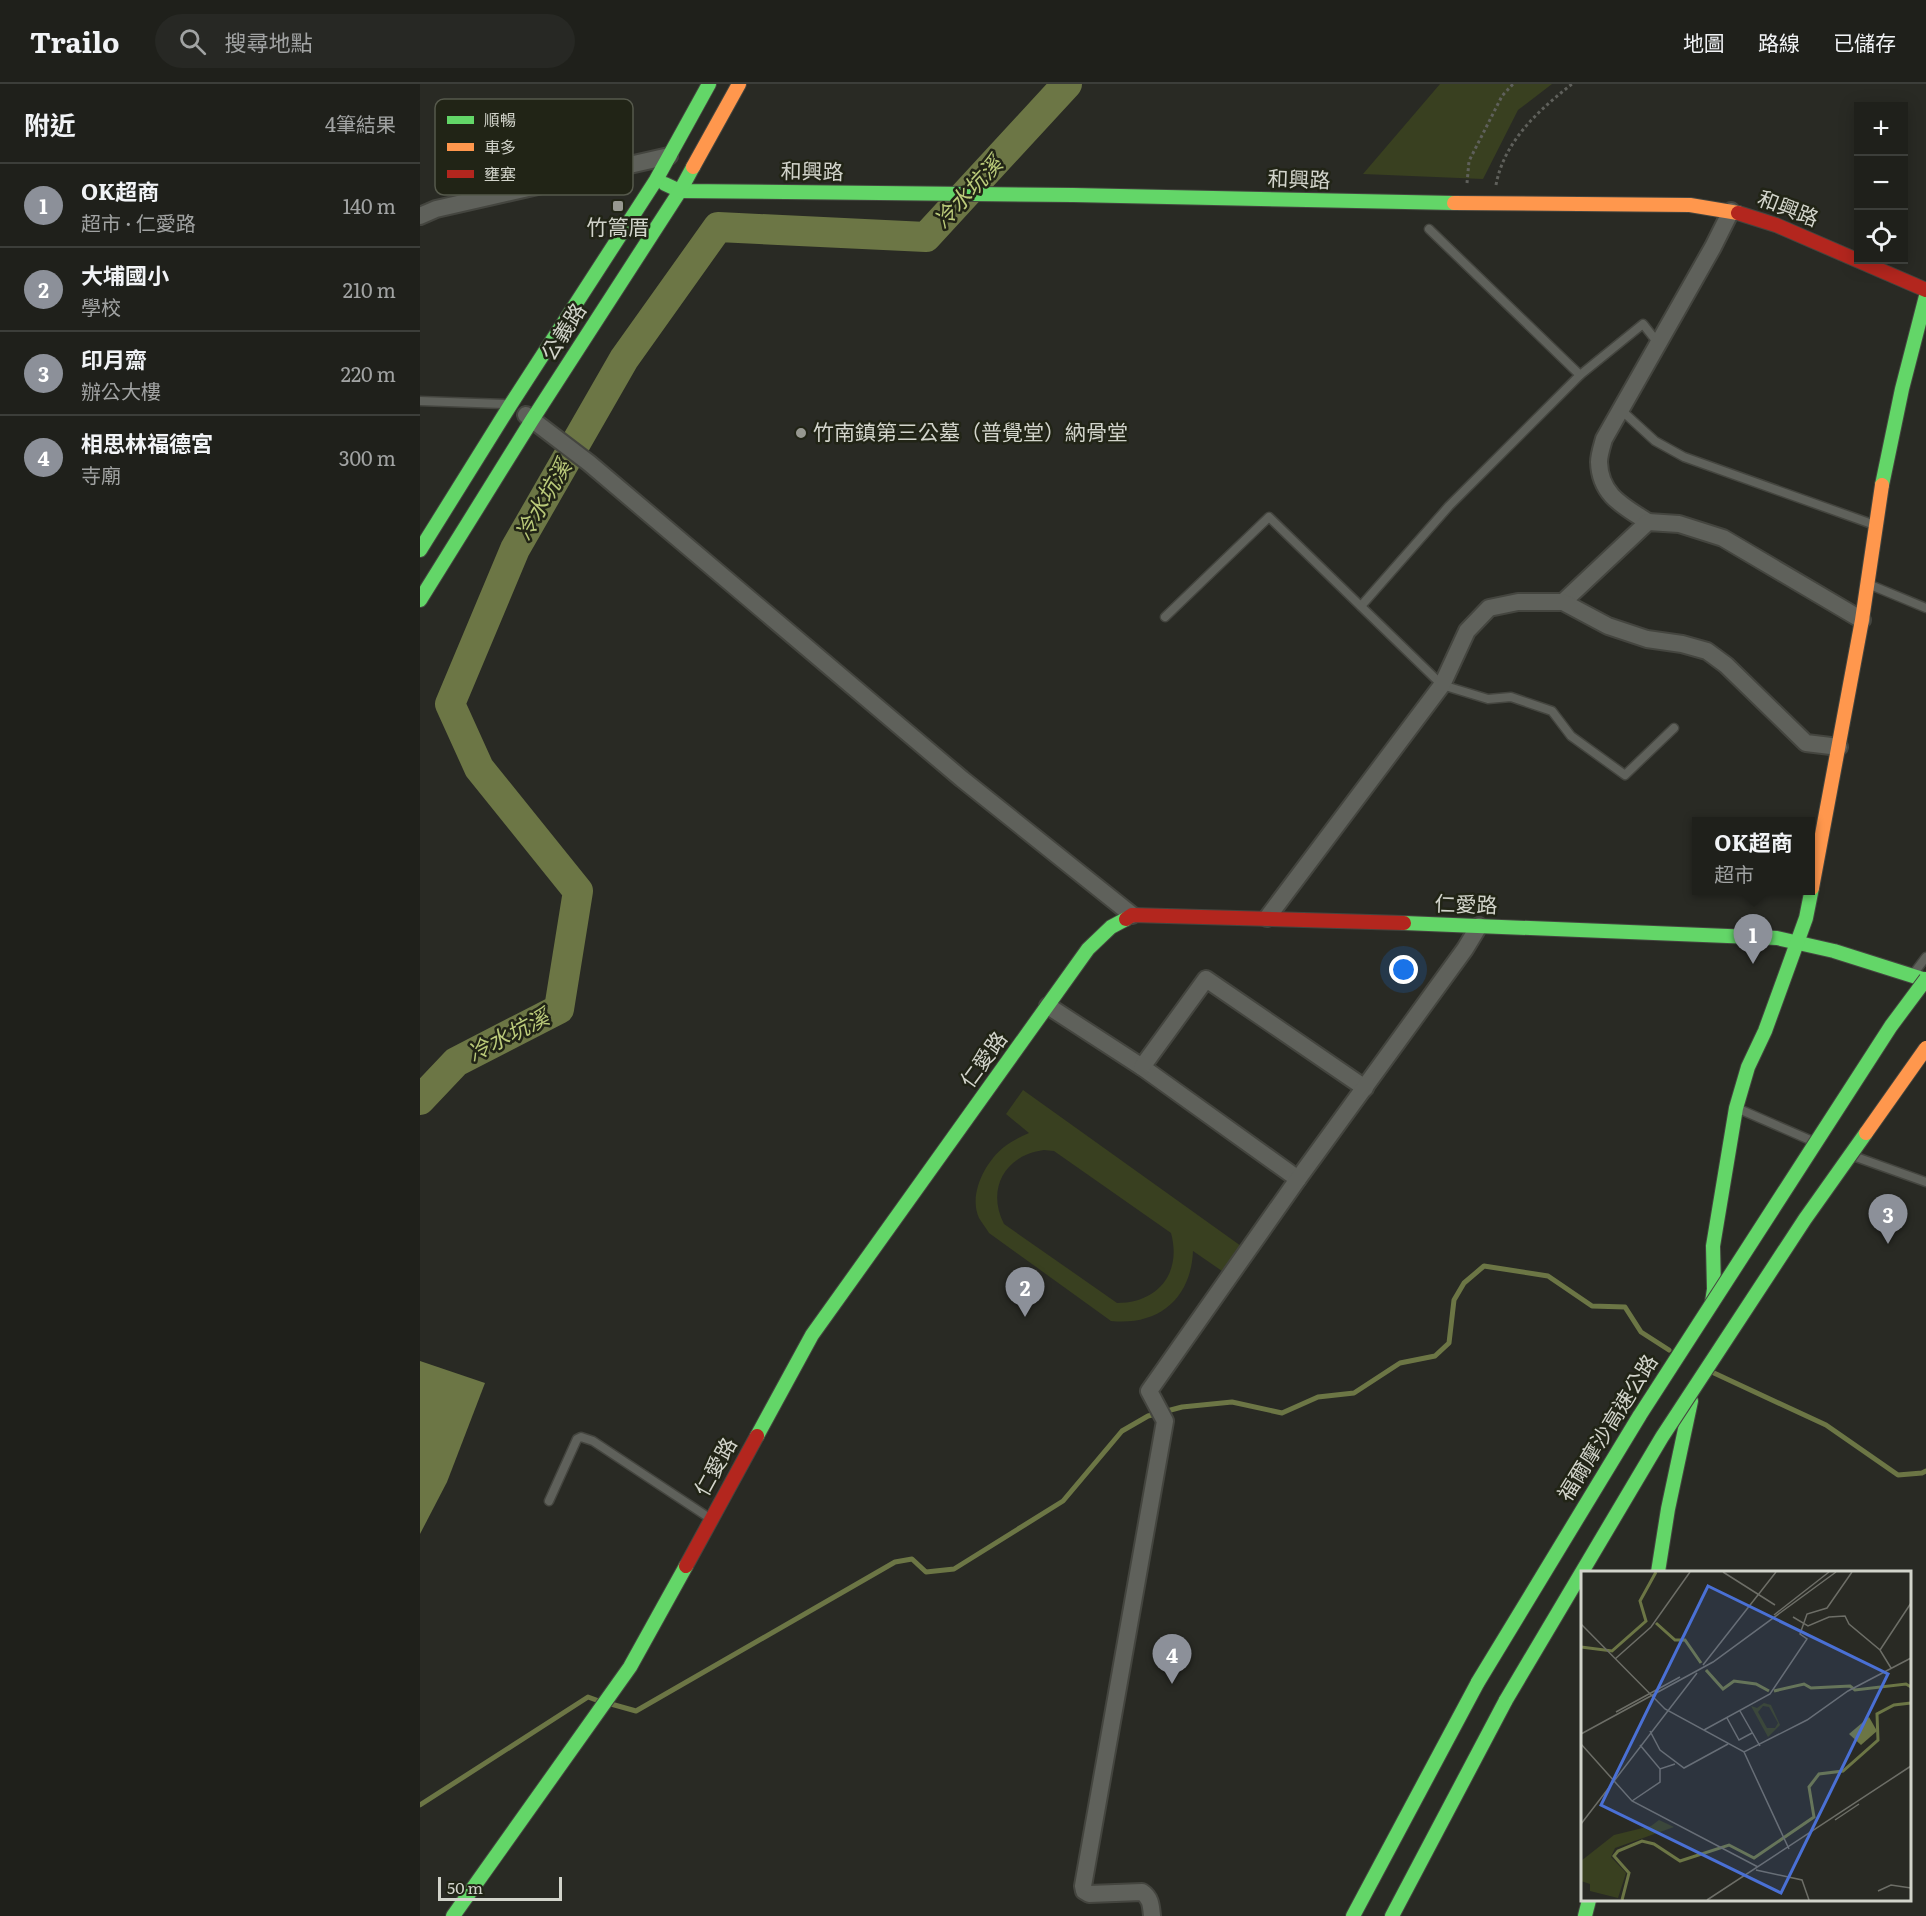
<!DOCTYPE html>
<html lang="zh-TW">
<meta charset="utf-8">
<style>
body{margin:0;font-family:Literata,"Noto Sans TC",serif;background:#272824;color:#f1f3f6}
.controls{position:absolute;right:18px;top:18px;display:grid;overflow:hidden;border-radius:0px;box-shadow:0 3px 15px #0003}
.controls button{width:54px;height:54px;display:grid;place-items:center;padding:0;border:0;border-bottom:2px solid #3c3e3a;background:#1f201b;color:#f1f3f6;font:30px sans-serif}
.scale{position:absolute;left:18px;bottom:15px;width:124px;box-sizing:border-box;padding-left:6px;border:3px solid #d2d4cb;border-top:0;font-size:16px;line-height:21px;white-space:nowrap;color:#d2d4cb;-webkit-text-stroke:4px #212416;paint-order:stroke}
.you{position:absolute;left:984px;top:886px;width:21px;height:21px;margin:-15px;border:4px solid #fff;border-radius:50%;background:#1a73e8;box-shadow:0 0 0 9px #1a73e833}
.badge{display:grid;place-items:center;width:39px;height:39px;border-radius:50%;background:#8c9099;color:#fff;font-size:20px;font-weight:700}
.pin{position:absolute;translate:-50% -50px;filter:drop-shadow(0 2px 3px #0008)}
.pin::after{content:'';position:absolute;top:32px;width:21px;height:18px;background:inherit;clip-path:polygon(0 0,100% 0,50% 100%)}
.popup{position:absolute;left:1272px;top:733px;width:123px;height:78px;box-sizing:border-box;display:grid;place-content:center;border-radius:0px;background:#1f201b;filter:drop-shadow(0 2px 4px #0005);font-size:20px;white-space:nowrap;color:#a1a3a3}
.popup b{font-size:22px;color:#f1f3f6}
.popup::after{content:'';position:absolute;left:50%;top:100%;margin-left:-12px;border:12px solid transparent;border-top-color:#1f201b}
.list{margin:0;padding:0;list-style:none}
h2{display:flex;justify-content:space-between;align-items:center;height:78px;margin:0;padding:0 24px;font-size:26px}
h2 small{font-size:20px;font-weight:400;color:#a1a3a3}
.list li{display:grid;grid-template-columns:39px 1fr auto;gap:18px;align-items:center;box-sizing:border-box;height:84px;padding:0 24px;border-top:2px solid #3c3e3a}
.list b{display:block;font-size:22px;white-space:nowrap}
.list p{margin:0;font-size:20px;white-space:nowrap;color:#a1a3a3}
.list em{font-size:20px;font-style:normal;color:#a1a3a3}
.icon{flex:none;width:33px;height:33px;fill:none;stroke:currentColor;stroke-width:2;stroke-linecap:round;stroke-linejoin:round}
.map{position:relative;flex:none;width:1506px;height:1832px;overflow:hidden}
header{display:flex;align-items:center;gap:36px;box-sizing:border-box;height:84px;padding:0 30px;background:#1f201b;border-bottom:2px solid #3c3e3a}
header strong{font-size:28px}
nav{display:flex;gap:33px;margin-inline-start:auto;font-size:21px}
.search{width:420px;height:54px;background:#272824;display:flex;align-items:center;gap:15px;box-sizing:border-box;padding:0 21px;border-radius:33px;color:#a1a3a3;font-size:22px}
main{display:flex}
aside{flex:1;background:#1f201b}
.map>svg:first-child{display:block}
.green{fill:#394020;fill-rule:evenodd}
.water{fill:#6c7645}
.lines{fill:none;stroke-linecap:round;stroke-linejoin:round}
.stream{stroke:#6c7645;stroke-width:5}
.river{stroke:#6c7645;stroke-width:30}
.lane-casing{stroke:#44453f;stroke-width:11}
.street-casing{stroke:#44453f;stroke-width:20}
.fast-casing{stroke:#44453f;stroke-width:16}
.slow-casing{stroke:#44453f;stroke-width:16}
.jam-casing{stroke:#44453f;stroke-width:16}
.path{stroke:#5f605b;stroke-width:3;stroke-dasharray:3 3;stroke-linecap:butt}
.lane{stroke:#5f615b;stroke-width:8}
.street{stroke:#5f615b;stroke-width:16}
.fast{stroke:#63d668;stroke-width:14}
.slow{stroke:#ff974d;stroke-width:14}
.jam{stroke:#b3261e;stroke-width:14}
.fast-bridge-casing{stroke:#44453f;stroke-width:16;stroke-linecap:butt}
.slow-bridge-casing{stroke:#44453f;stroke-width:16;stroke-linecap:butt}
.fast-bridge{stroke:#63d668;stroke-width:14}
.slow-bridge{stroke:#ff974d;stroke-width:14}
.poi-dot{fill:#979891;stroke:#212416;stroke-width:2}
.labels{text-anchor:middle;stroke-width:5;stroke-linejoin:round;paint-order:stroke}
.street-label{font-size:21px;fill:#d2d4cb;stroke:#212416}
.poi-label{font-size:21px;fill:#d2d4cb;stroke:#212416}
.water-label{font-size:22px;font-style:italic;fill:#bbcb7a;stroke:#212416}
.inset-river{fill:none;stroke:#6c7645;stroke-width:3}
.inset-road{fill:none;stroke:#6d6e67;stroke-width:1.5}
.view{fill:#4a70d5;fill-opacity:0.15;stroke:#4a70d5;stroke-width:3}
.inset-edge{fill:none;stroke:#d2d4cb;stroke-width:3}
.key{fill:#212416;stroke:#56594c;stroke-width:1.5}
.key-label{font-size:16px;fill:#d2d4cb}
</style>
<header>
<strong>Trailo</strong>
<div class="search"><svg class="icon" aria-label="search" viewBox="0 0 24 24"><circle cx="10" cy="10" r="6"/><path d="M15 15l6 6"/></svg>搜尋地點</div>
<nav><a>地圖</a><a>路線</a><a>已儲存</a></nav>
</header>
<main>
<aside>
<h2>附近<small>4筆結果</small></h2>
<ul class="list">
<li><span class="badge">1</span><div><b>OK超商</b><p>超市 · 仁愛路</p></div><em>140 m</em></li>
<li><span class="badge">2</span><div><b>大埔國小</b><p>學校</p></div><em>210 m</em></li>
<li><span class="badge">3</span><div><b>印月齋</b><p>辦公大樓</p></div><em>220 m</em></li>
<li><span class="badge">4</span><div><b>相思林福德宮</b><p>寺廟</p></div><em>300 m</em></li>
</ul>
</aside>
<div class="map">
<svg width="1506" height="1832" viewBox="0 0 1506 1832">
<rect width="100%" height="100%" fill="#292a24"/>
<g class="green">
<path d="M1020,0h112l-34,26 -35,69 -120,-5z"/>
<path d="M603,1006l218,156 -19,25 -29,-20c-2,48 -35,75 -82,70l-122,-88c-3,-5 -7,-10 -10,-15 -11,-24 7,-57 25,-71 8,-6 16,-10 25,-14l-23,-19zM624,1066l10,1 117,82c11,40 -13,70 -54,70l-113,-79c-18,-35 1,-69 40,-74z"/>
</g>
<path class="water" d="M0,1277l65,22 -38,99 -27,52z"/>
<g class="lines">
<g class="stream">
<path d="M1294,1289l112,52 72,50 24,-2 4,-2"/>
<path d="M191,1620l25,7 259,-149 17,-3 14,13 28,-3 109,-68 59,-70 26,-15 34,-9 50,-5 50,11 36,-16 36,-4 46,-30 35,-7 14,-13 5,-43 10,-17 20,-17 64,10 44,30 33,1 16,25 28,18"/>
<path d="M0,1721l168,-108 11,4"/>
</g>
<path class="river" d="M0,1016l36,-38 103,-53 19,-118 -99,-123 -29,-64 65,-155 109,-190 94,-132 208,10 141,-153"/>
<g class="lane-casing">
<g id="lane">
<path d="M1160,291l63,-51 15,19"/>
<path d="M0,317l84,3"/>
<path d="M1200,325l35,32 29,16 188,67"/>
<path d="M1448,500l58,24"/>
<path d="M941,522l88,-100 131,-131 -151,-146"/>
<path d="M745,533l104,-100 173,168 46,14 23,-2 41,14 19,25 54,39 49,-47"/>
<path d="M1494,889l12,-16"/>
<path d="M1319,1025l71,31"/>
<path d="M1436,1073l70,25"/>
<path d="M129,1417l28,-62 4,-2 12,4 118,78"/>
</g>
</g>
<g class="street-casing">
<g id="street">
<path d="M0,132l16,-7 233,-53"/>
<path d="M106,331l63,48 373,316 170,136"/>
<path d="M1228,438c-25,-16 -48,-27 -49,-60 0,-7 3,-16 5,-23l109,-192 18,-36"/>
<path d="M1143,518l85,-80 31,2 44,14 139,82"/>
<path d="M847,834l175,-233 25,-54 22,-23 29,-6h45l45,24 39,13 35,5 25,7 19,14 80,78 33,4"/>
<path d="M628,922l94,61 156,112"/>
<path d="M722,983l64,-88 159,109"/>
<path d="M732,1832c-1,-10 -1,-18 -10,-24l-53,2 -5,-3 -1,-5 82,-465 -16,-30 149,-212 167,-230 14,-23"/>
</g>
</g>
<g class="fast-casing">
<g id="fast">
<path d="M245,100l15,7 393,4 381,8"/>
<path d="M1462,401l20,-96 24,-93"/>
<path d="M0,466l91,-146 145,-224 53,-96"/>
<path d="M0,516l112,-180 148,-229 13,-24"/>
<path d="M984,839l373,15 57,13 92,29"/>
<path d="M1292,1218l2,-13 -1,-43 23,-138 12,-41 17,-36 41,-113 6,-30"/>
<path d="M337,1352l55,-101 276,-386 23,-22 15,-8"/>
<path d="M1238,1488l10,-63 23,-108"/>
<path d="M33,1832l177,-249 56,-101"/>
<path d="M933,1832l125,-234"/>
<path d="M972,1832l114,-216"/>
<path d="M1165,1832l4,-16"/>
</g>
</g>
<g class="slow-casing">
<g id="slow">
<path d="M273,83l46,-83"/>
<path d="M1034,119l236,2 48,8"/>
<path d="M1392,804l50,-268 20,-135"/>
</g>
</g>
<g class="jam-casing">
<g id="jam">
<path d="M1318,129l38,12 150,65"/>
<path d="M706,835l6,-4 272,8"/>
<path d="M266,1482l71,-130"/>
</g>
</g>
<g class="path">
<path d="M1047,99l2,-22 33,-65 11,-12"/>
<path d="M1076,101c8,-44 43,-75 76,-101"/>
</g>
<use href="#lane" class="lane"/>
<use href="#street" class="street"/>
<use href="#fast" class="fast"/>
<use href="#slow" class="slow"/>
<use href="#jam" class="jam"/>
<g class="fast-bridge-casing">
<g id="fast-bridge">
<path d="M1058,1598l162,-267 251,-389 35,-47"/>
<path d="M1086,1616l156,-263 143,-218 61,-86"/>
</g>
</g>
<g class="slow-bridge-casing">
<path id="slow-bridge" d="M1446,1049l60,-85"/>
</g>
<use href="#fast-bridge" class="fast-bridge"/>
<use href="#slow-bridge" class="slow-bridge"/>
</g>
<g class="poi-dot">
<rect x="192" y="116" width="12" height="12" rx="3"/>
<circle cx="381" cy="349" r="6"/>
</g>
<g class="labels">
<g class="street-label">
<text transform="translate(392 88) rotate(1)" y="7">和興路</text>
<text transform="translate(879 96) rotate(2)" y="7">和興路</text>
<text transform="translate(1368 125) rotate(21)" y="7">和興路</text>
<text transform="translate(144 248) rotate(-57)" y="7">公義路</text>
<text transform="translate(1046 821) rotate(2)" y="7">仁愛路</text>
<text transform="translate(564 976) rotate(-54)" y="7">仁愛路</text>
<text transform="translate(1188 1344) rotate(-58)" y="7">福爾摩沙高速公路</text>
<text transform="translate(296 1383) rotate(-61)" y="7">仁愛路</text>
</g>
<g class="poi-label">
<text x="198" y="151">竹篙厝</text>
<text x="393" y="356" text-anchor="start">竹南鎮第三公墓（普覺堂）納骨堂</text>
</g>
<g class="water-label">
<text transform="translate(548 108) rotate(-47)" y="8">冷水坑溪</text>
<text transform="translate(123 416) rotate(-60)" y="8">冷水坑溪</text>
<text transform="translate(88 951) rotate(-27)" y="8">冷水坑溪</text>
</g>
</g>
<g transform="translate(1161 1487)">
<rect width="330" height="330" fill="#292a24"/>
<path d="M183,132l7,2 9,20 -12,12 -17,-31 6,2zM182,135l6,1 9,16 -3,5h-8l-9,-16zM78,249l15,7 -59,21 -4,9 15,16 -8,25 -28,-7v-7l-9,-3v-20l33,-26 37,-9z" fill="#394020" fill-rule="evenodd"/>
<path d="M288,146l8,14 -16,14 -12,-11z" fill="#6c7645"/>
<path class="inset-river" d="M75,52l19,17h10l16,23M0,76l31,4 34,-30 -6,-20 16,-29M125,99l17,19 11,-8 22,3 13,7M193,120l30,-7 7,4 39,-2 5,4 51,-6 5,3M41,329l7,-27 -15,-17 4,-5 24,-10 12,3 26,17 49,-16 25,13 60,-41 -5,-30 10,-13 24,-3 35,-31 -1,-26 17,-9 17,-2"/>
<path class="inset-road" d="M142,1l52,33M193,44l55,-43M212,46l15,9 21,-9 16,-1 4,8 31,26 11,18M0,53l84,85 79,43 63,-32 41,-29 63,-33M299,79l31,-47M34,88l36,-32 39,-55M122,94l73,-93M159,140l20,35M35,141l64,-35M146,147l12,22 13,-7M123,159l66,-36 37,-55 -7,-5 7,-20 20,-6 25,-36M69,160l10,19 24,18 44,-24M0,163l132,-72 123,-90M0,173l51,57 126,66M59,174l20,24 15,-5M163,181l45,97M51,230l28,-19v-13M254,249l24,-16M0,253l116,-151M175,299l46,10 7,20M297,320l13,-6 20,3M126,329l204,-134"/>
<path class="view" d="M127,15l180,88 -107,219 -180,-88z"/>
<rect width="330" height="330" class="inset-edge"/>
</g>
<rect x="15" y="15" width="198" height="96" rx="9" class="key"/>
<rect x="27" y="32" width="27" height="8" fill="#63d668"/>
<rect x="27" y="59" width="27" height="8" fill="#ff974d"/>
<rect x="27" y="86" width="27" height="8" fill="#b3261e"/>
<g class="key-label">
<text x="64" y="42">順暢</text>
<text x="64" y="69">車多</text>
<text x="64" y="96">壅塞</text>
</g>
</svg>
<div class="controls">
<button>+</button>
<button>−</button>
<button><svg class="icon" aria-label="locate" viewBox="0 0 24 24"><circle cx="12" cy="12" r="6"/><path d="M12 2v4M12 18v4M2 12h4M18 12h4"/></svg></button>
</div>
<div class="scale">50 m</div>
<div class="you"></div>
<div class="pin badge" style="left:1333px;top:880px">1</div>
<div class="popup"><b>OK超商</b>超市</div>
<div class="pin badge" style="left:605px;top:1233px">2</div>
<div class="pin badge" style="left:1468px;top:1160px">3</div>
<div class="pin badge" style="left:752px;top:1600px">4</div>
</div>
</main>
